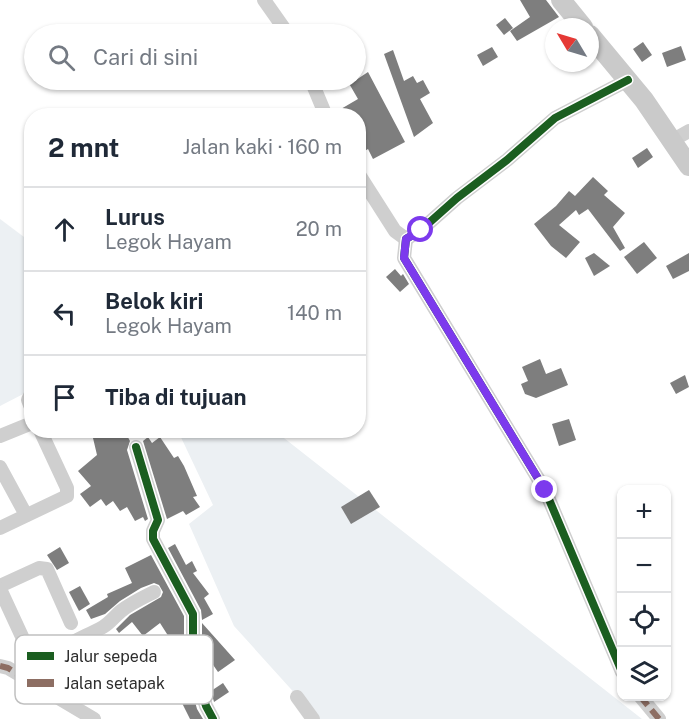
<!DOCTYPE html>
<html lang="id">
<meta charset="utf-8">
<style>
body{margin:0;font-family:"Public Sans",sans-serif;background:#f6f6f7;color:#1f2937}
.controls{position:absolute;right:18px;bottom:18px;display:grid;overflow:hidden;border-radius:12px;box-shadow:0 2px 4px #0004}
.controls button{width:54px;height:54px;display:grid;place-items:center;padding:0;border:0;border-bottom:2px solid #e0e1e3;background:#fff;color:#1f2937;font:30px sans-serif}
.compass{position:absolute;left:545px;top:18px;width:54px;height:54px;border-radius:50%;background:#fff;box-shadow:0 2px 4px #0004;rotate:308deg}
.stop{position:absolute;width:18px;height:18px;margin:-14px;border:4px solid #7c3aed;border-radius:50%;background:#fff}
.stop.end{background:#7c3aed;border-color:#fff;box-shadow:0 2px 6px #0008}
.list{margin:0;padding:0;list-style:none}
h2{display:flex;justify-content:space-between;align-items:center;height:78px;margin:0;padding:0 24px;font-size:26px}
h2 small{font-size:20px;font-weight:400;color:#747a83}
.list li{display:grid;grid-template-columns:39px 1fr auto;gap:18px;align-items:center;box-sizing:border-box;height:84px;padding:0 24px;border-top:2px solid #e0e1e3}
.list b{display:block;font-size:22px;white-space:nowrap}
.list p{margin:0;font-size:20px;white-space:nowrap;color:#747a83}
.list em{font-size:20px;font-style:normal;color:#747a83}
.icon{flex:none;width:33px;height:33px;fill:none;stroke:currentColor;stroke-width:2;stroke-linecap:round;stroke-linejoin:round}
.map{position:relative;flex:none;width:689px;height:719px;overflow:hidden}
.search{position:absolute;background:#fff;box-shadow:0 2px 4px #0004;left:24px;top:24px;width:342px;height:66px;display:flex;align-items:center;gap:15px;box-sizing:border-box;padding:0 21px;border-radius:33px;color:#747a83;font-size:22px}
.panel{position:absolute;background:#fff;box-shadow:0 2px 4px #0004;left:24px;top:108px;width:342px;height:330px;border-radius:24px}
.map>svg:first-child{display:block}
.green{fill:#ecf0f3}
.building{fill:#7e7e7e}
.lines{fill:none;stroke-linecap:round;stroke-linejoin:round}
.street{stroke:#cfcfcf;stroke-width:14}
.secondary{stroke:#cacaca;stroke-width:20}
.quiet{stroke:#8d6e63;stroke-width:6;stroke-dasharray:12 6;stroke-linecap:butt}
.cycleway-casing{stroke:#fff;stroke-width:11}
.cycleway{stroke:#1b5e20;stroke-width:8}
.route{stroke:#7c3aed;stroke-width:8}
.key{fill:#fff;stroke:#c0c0c0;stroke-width:1.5}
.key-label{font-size:16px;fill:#2d2d2d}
</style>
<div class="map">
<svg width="689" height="719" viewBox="0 0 689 719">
<rect width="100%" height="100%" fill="#fff"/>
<g class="green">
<path d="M0,219l32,24 -1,147 -31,16z"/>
<path d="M178,431h97l367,288h-324l-84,-93 -45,-102 24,-19z"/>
</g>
<g class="building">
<path d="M520,0h26l13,17 -42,24 -7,-10 20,-14z"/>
<path d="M505,18l8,10 -9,7 -8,-10z"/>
<path d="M643,42l9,13 -10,7 -9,-13z"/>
<path d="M681,46l5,14 -19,7 -5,-14z"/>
<path d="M492,47l6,10 -15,9 -6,-11z"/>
<path d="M393,50l11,31 9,-5 4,7 6,-3 7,13 -10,6 13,24 -19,14 -30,-83z"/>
<path d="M368,72l37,70 -32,17 -5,-10 -10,6v-39h-23l-1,-3 24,-14 -11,-19h9z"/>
<path d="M647,148l6,9 -15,11 -6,-10z"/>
<path d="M593,177l15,14 -4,4 21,18 -12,14 12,21 -5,3 -32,-42 -9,6 -3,-5 -17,15 21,17 -14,16 -15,-12 -17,-22 22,-18 13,-15 6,5z"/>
<path d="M644,242l13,16 -20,16 -13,-17z"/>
<path d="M594,253l16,13 -16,10 -9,-18z"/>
<path d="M689,253v18l-16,8 -7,-13z"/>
<path d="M395,269l6,7 2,-2 6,10 -9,8 -14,-15z"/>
<path d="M540,359l6,15 15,-6 7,17 -32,13 -11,-4 -4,-10 7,-3 -6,-14z"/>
<path d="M685,375l4,12 -13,7 -6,-11z"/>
<path d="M569,419l7,21 -17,6 -7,-22z"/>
<path d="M95,430h29l6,11 -3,9 21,69 -3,2 -2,-4 -8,4 -8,-14 -7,4 -7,-10 -7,5 -5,-7 -11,8 -10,-13 11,-8 -13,-15 19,-16 -4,-17 3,-1z"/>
<path d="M148,437l4,6 8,-6 14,21 4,-2 6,10 13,30 -4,1 7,10 -14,8 -3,-4 -16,8 -24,-78z"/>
<path d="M369,490l11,17 -29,17 -10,-17z"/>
<path d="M175,544l11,21 6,-4 5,10 -4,2 16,21 -5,4 9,16 -11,6 -1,-10 -33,-62z"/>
<path d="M60,547l9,16 -12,7 -10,-15z"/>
<path d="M151,555l33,61v48l3,12 -13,9 -19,-27 19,-13 -14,-22 -17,13 -11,-14 -13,11 -3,-4 14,-14 31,-18 2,-5 -4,-7 -5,-2 -13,5 -21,13 -15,13 -14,5 -5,-9 22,-13 -1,-3 25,-11 -7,-15z"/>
<path d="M80,586l10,18 -11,7 -10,-19z"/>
<path d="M202,623l33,37 -17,12 -9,-13 -7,5z"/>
<path d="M223,683l6,9 -15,10 -3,-11z"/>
<path d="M194,698l3,11 6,10h-13l-8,-16z"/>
</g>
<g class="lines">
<g class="street">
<path d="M264,0l24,34"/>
<path d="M311,80l15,36"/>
<path d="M673,140l16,-9"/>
<path d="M358,173l37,58 11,8"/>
<path d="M406,239l-2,19 141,232 77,182"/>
<path d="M406,239l15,-9 36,-32 50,-38 48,-42 73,-38"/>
<path d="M32,392l-4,8 4,10"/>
<path d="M0,436l32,-13"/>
<path d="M136,447l22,73 -5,11v8l40,75v50l13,42 7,13"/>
<path d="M0,467l26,48"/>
<path d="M0,528l67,-32v-8l-27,-58"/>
<path d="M0,586l39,-18 8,1 24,54"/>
<path d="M0,589l37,80"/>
<path d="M0,666l8,2 86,51"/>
<path d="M32,684c10,-33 44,-42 71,-57 7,-4 12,-11 18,-16 10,-8 21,-13 33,-19"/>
<path d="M640,696l19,23"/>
<path d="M297,697l16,22"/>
</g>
<g class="secondary">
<path d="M561,0l22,27"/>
<path d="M590,35l54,65 45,66"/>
</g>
<g class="quiet">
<path d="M0,666l8,2 24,16"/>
<path d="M640,696l19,23"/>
</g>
<g class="cycleway-casing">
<g id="cycleway">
<path d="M136,447l22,73 -5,11v8l40,75v50l13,42 7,13"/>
<path d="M622,672l-77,-182 -141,-232 2,-19 15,-9 36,-32 50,-38 48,-42 73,-38"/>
</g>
</g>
<use href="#cycleway" class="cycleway"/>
</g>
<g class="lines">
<path class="route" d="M421,230l-15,9 -2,19 141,232"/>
</g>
<rect x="15" y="635" width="198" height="69" rx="9" class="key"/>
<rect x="27" y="652" width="27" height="8" fill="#1b5e20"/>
<rect x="27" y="679" width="27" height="8" fill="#8d6e63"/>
<g class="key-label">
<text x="64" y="662">Jalur sepeda</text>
<text x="64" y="689">Jalan setapak</text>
</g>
</svg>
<div class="controls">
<button>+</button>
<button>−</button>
<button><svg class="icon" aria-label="locate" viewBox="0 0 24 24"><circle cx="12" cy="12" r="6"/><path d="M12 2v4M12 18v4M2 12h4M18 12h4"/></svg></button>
<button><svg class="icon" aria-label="layers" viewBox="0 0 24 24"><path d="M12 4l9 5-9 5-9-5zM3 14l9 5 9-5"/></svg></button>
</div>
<svg class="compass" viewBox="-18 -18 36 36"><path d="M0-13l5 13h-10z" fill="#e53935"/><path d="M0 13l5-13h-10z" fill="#747a83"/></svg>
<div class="stop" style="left:421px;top:230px"></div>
<div class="stop end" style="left:545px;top:490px"></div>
<div class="search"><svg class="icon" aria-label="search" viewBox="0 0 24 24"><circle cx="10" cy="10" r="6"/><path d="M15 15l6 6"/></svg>Cari di sini</div>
<section class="panel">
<h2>2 mnt<small>Jalan kaki · 160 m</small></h2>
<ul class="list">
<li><svg class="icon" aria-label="ahead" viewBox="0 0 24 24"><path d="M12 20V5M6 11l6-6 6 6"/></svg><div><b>Lurus</b><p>Legok Hayam</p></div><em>20 m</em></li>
<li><svg class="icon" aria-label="left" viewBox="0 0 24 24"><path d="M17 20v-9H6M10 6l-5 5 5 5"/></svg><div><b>Belok kiri</b><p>Legok Hayam</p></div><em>140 m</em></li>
<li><svg class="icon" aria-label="arrive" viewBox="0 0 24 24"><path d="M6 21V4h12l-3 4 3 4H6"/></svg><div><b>Tiba di tujuan</b></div></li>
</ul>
</section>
</div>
